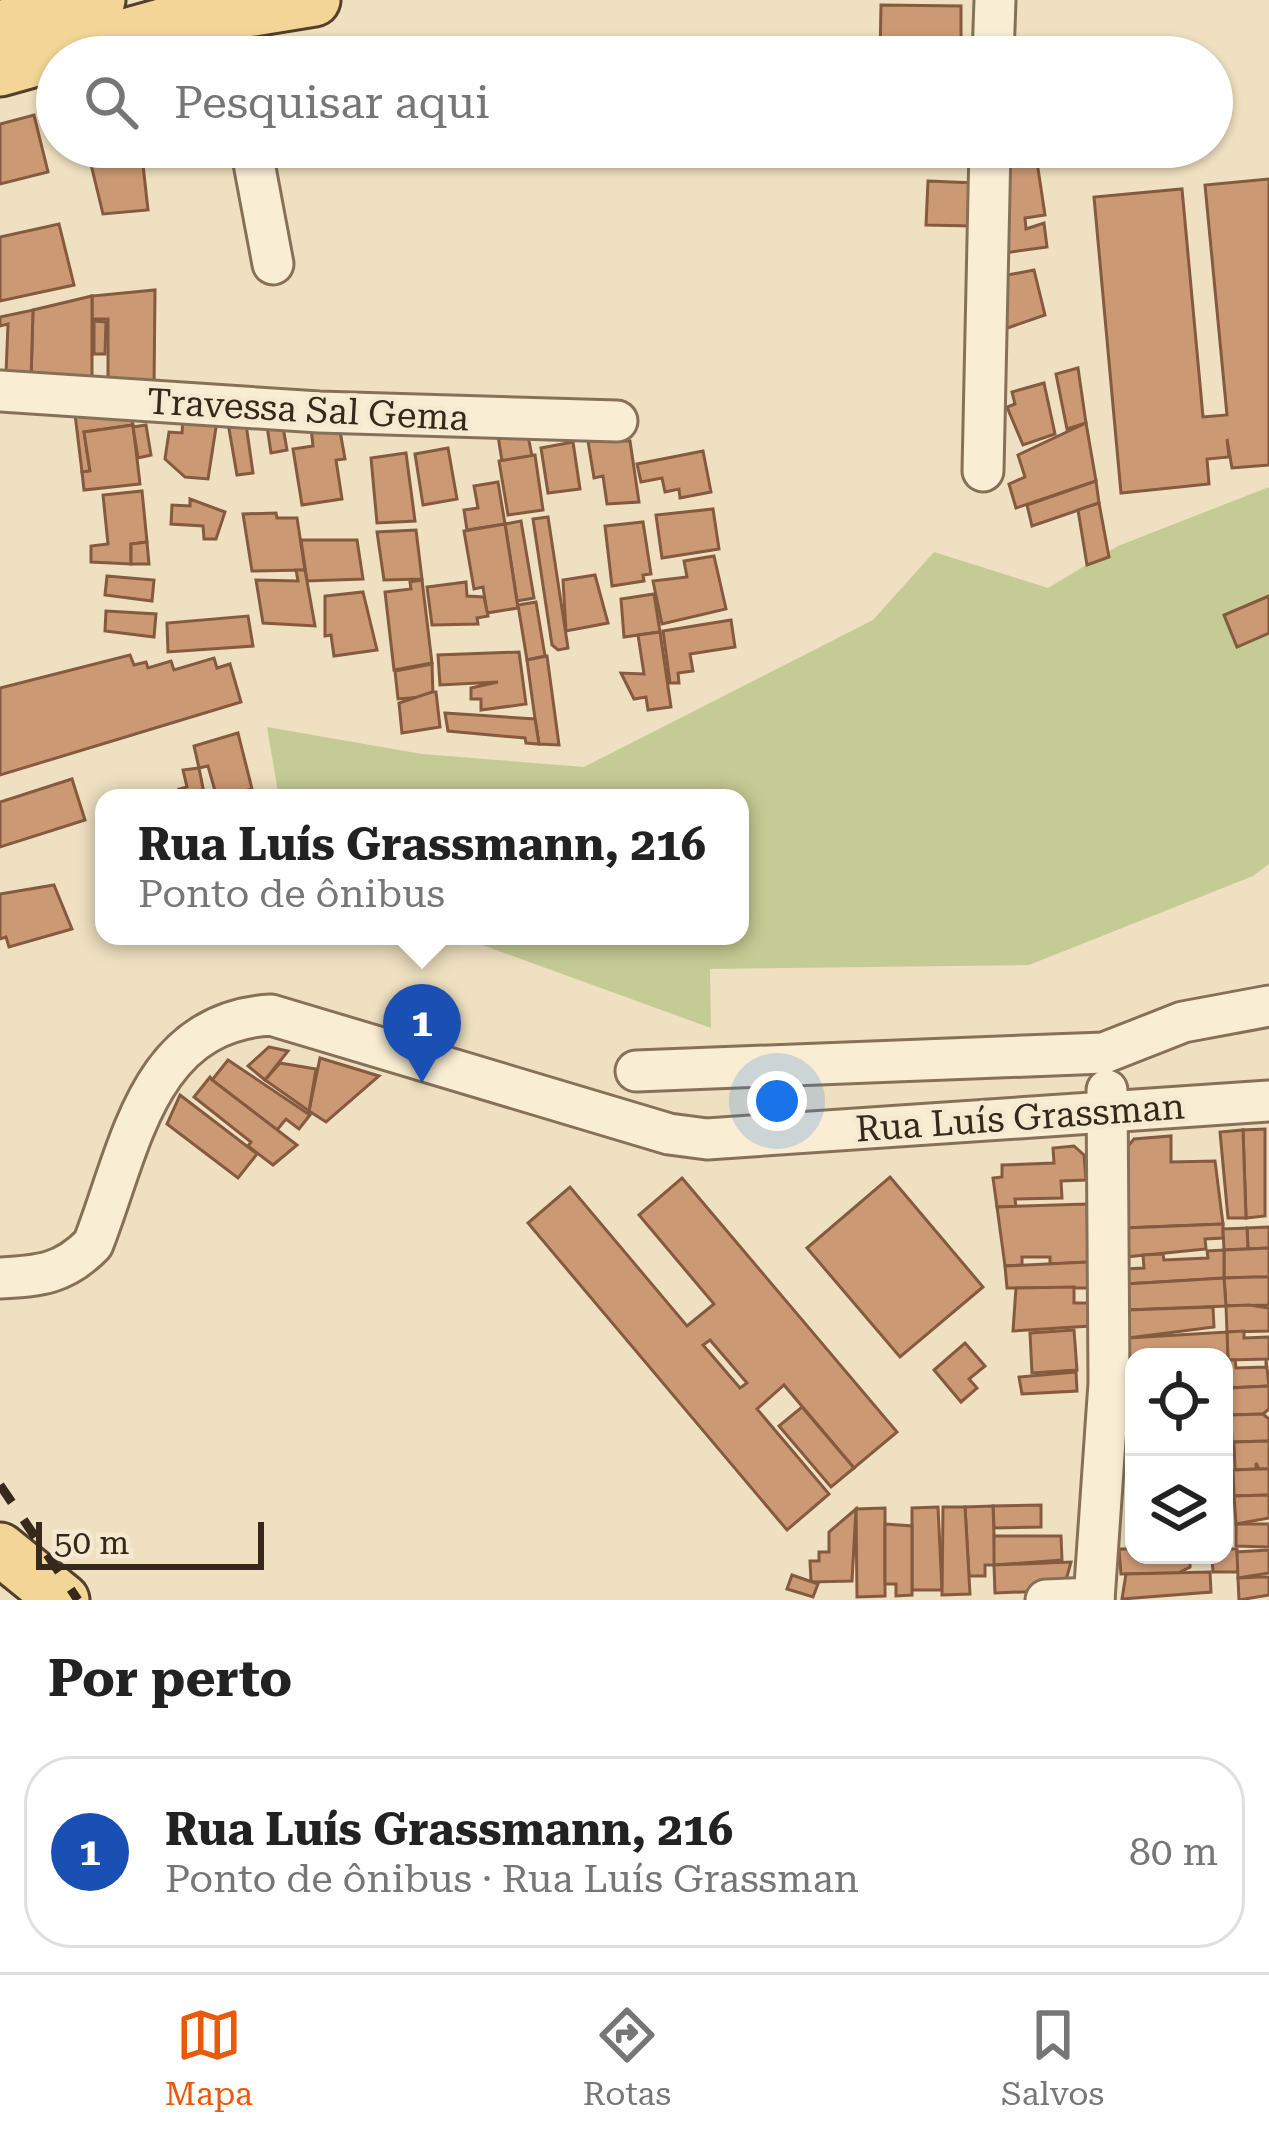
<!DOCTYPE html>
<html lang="pt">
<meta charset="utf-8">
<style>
body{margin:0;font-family:"Roboto Serif",serif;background:#f2f2f2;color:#222}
.controls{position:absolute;right:36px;bottom:36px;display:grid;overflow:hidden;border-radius:24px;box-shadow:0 3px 9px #0004}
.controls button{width:108px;height:108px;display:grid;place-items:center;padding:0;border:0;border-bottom:3px solid #e0e0e0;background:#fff;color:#222;font:60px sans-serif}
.scale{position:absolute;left:36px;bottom:30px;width:228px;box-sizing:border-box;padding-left:12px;border:6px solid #36291c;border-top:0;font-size:33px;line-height:42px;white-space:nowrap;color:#36291c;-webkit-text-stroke:9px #f5eacf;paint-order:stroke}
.you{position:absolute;left:777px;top:1101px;width:42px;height:42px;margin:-30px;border:9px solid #fff;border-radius:50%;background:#1a73e8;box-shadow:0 0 0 18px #1a73e833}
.badge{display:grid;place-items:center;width:78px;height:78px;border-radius:50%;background:#ea580c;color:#fff;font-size:39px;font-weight:700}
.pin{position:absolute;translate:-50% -99px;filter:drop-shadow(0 3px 6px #0008)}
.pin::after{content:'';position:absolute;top:63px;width:42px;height:36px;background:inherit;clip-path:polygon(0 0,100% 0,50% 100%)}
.popup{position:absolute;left:95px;top:789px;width:654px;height:156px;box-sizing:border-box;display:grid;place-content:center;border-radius:24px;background:#fff;filter:drop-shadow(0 3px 9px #0005);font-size:39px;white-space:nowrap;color:#767676}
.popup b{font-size:45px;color:#222}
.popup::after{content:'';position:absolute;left:50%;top:100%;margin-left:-24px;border:24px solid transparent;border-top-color:#fff}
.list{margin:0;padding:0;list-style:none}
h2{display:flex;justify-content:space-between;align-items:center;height:156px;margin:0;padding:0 48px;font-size:51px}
h2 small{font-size:39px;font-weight:400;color:#767676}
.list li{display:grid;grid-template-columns:78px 1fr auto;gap:36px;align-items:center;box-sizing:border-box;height:192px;margin:0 24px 24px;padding:0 24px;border:3px solid #e0e0e0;border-radius:48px}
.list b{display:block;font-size:45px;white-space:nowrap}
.list p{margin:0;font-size:39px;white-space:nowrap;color:#767676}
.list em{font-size:39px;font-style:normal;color:#767676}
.icon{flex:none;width:66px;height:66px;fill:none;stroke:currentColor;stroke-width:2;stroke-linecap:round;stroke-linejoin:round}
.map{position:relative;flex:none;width:1269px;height:1600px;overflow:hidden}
.search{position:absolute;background:#fff;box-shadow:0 3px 9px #0004;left:36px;right:36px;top:36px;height:132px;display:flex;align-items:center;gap:30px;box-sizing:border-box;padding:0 42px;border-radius:66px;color:#767676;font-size:45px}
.sheet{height:372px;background:#fff}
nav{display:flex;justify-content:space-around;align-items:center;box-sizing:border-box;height:168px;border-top:3px solid #e0e0e0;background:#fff;font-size:33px;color:#767676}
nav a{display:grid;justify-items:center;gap:6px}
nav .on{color:#ea580c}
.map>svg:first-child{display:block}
.green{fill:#c5cb94}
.building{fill:#cc9975;stroke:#855a3e;stroke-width:3;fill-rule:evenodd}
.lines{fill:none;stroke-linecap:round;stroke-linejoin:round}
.minor-casing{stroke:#867158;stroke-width:45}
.major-casing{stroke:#543f2c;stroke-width:57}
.minor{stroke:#f9edd3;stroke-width:39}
.major{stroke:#f2d597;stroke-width:51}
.rail{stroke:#36291c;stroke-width:9;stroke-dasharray:21 21;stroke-linecap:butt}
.labels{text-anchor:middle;stroke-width:9;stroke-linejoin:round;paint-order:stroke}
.street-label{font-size:36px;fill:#36291c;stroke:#f5eacf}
</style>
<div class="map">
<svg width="1269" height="1600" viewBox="0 0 1269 1600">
<rect width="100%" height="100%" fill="#eee0c0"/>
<path class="green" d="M1269,487v377l-16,12 -224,89 -319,4 1,59 -253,-92h282v-138h-461l-12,-71 155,27 162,13 289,-147 61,-68 114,36 70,-42z"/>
<g class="building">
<path d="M881,5l80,1v51h-81z"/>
<path d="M34,115l14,57 -48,12v-60z"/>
<path d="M69,147h72l7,63 -45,4 -16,-66 -17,4z"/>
<path d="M1018,159l1,6 18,-3 8,53 -20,3 1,11 18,-6 3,24 -57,8 6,-92z"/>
<path d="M1269,179v286l-37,3 -5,-29 2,18 -22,2 2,25 -88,9 -27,-296 88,-8 21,228 24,-2 -22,-230z"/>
<path d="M928,181l47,2 -3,43 -46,-1z"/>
<path d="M59,224l15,61 -74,16v-64z"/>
<path d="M1034,270l11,45 -55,19 7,-57z"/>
<path d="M155,290l-1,99 -46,-3v-67h-16v-23z"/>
<path d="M92,296v88l-61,-4 2,-70z"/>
<path d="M33,310l-2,70 -25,-6 2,-50 -8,2v-9z"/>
<path d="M94,321l12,1 -1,32h-11z"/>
<path d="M1078,368l8,55 -19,6 -11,-55z"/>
<path d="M1044,383l11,51 -32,11 -16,-38 8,-3 -3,-12z"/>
<path d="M75,414l56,2 2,9 -49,7 6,39 -8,1z"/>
<path d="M183,419l34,2 -9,58 -23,-2 -20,-18 4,-27 13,1z"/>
<path d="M228,423l18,1 7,49 -16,2z"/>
<path d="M1086,423l10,58 -80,27 -7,-24 16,-7 -7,-22z"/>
<path d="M133,425l7,59 -56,6 -2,-18 8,-1 -6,-39z"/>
<path d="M146,425l5,30 -13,3 -5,-31z"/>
<path d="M267,426l16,1 4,23 -16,3z"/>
<path d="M311,428l29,3 5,28 -9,1 6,39 -40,6 -9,-56 20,-3z"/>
<path d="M498,436h30l4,20 -30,5z"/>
<path d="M588,441h42l9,61 -32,2 -4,-28 -9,2z"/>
<path d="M573,442l7,47 -32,4 -7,-45z"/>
<path d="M448,448l9,51 -34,6 -8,-51z"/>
<path d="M703,451l8,41 -31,6 -1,-9 -14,3 -3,-14 -21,4 -4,-18z"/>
<path d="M406,453l9,68 -38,2 -6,-65z"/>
<path d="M535,455l8,55 -35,5 -9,-54z"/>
<path d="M1096,481l3,22 -67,23 -5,-21z"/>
<path d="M498,482l7,42 -38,6 -3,-20 14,-2 -4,-22z"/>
<path d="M142,491l5,51 -16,2v20l-40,-2v-16l17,-2 -5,-49z"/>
<path d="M190,499l35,13 -9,27h-12l-1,-13 -32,-2 1,-19 18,1z"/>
<path d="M1099,503l10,54 -22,8 -9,-55z"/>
<path d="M713,509l6,40 -57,9 -6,-43z"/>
<path d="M276,513l1,5h20l8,52 -53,1 -9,-57z"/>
<path d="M548,517l20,131 -10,2 -6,-5 -19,-126z"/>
<path d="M521,521l13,77 -17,3 -12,-77z"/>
<path d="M643,522l8,52 -8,1 1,6 -32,5 -7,-60z"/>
<path d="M505,524l13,84 -31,5 -4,-26 -9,2 -10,-58z"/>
<path d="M416,530l6,49 -38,1 -7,-48z"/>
<path d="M301,540h56l6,39 -56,2z"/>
<path d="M147,542l2,22h-18v-20z"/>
<path d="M714,556l12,53 -64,15 -9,-43 34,-4 -3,-16z"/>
<path d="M296,570h9l10,56 -52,-3 -7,-43 42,1z"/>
<path d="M595,575l13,48 -42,8 -3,-51z"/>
<path d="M107,576l47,4 -2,21 -47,-6z"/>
<path d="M422,580l10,83 -38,7 -9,-78 26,-3 -1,-7z"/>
<path d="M466,582l1,14 17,1 4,19 -11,2 1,6 -46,1 -5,-38z"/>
<path d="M363,592l14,58 -43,6 -3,-21 -6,1v-40z"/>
<path d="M654,594l6,38 -36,5 -3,-38z"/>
<path d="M1269,596v37l-32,14 -13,-32z"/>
<path d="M536,602l9,54 -18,4 -9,-55z"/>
<path d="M106,611l50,3 -2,23 -49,-6z"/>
<path d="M248,616l5,30 -85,6 -1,-29z"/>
<path d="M731,620l4,27 -45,7 3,17 -15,2 1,10h-9l-7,-52z"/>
<path d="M660,632l11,75 -23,3 -2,-13 -12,2 -13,-26 23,1 -6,-39z"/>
<path d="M519,652l7,52 -45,6v-11h-10v-11l27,-6 -58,3 -2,-30z"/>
<path d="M130,655l4,10 12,-3 2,6 23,-7 3,9 40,-12 3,10 13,-4 11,38 -241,73v-87z"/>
<path d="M547,656l12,89 -20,-1 -4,-25 -8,-59z"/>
<path d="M432,664l1,32 -35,3 -3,-28z"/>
<path d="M432,692h4l4,35 -38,6 -3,-30z"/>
<path d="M445,713l90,6 4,25 -13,-1 -1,-5 -77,-7z"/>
<path d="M238,733l14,56 -35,9 -9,-32 -9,2 -5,-22z"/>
<path d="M199,768l6,30h-24l-2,-9 8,-2 -4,-17z"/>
<path d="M72,779l13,41 -85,27v-45z"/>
<path d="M54,885l18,44 -63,18 -3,-10 -6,2v-45z"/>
<path d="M269,1047l19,4 -23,29 -17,-14z"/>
<path d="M320,1058l59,18 -53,46 -17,-11z"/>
<path d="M228,1060l82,55 -11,14 -13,-10 -9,11 -65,-50z"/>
<path d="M280,1063l36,6 -7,42 -44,-31z"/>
<path d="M210,1077l2,3 85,65 -24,20 -25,-19 3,-4 -57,-45z"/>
<path d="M180,1095l77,59 -19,24 -71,-54z"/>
<path d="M1265,1129v87l-19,2 -3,-88z"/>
<path d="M1243,1130l3,88h-18l-8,-86z"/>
<path d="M1171,1136v26l44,-1 8,63 -98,4 -1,-77 10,-12z"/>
<path d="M1074,1146l10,9 2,25 -25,1 1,17 -47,1 1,8h-19l-4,-29 9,-1v-12l52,-2 -1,-15z"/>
<path d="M890,1177l93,110 -83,70 -93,-109z"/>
<path d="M682,1178l215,254 -43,36 -70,-83 -27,24 72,85 -42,36 -259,-307 42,-36 117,139 27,-22 -75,-89zM710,1340l37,43 -7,5 -37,-43z"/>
<path d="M1087,1204l1,58 -38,2v-7h-28v8l-17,1 -8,-59z"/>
<path d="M1223,1224v14l-18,1 1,10 -81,8v-29z"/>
<path d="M1269,1227v21l-21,1 -1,-21z"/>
<path d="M1247,1228l1,21 -24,1 -1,-21z"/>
<path d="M1269,1248v29l-45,1v-28z"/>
<path d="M1224,1250v28l-98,6 -1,-15 19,-1 -1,-13 20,-1 1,6 44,-2 -1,-7z"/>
<path d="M1088,1262l1,26h-82l-2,-22z"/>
<path d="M1253,1277h16v28l-43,1 -2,-28z"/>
<path d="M1224,1278l2,28 -99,4 -1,-26z"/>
<path d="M1074,1287v16h16v23l-77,5 3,-43z"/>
<path d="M1249,1305l20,3v23l-42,1 -1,-26z"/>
<path d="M1213,1307l1,20 -86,11 -1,-28z"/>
<path d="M1074,1330l3,40 -45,3 -2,-40z"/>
<path d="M1244,1331v7l25,-1v22l-41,1 -1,-28z"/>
<path d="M1227,1332l1,28 -94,-3 -5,7 -1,-26z"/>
<path d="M965,1343l20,23 -16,13 8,9 -16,14 -27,-32z"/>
<path d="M1266,1359l3,27 -40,2 -1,-28h7l1,8 30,-1z"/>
<path d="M1076,1372l1,19 -55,3 -3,-17z"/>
<path d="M1269,1386v23l-6,5 -32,1 -2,-27z"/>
<path d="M802,1407l52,61 -23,19 -52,-61z"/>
<path d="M1263,1414l6,5v22l-37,1 -1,-27z"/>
<path d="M1269,1441v28h-10l-3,-6v6l-21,1 -1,-28z"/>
<path d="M1259,1469h10v26l-35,1 -1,-26z"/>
<path d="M1269,1495v23l-33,6 -2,-28z"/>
<path d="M1041,1505v22l-47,1 -1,-22z"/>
<path d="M993,1506l2,59h-10v11h-16l-4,-69z"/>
<path d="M938,1507l4,83h-30v-82z"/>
<path d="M943,1507h22l5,87 -28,1z"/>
<path d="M885,1508v88l-28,1 -1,-88z"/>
<path d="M856,1509l-4,72 -41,1 -1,-21h9v-9h10v-20z"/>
<path d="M885,1524l27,2v69l-16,1v-12h-11z"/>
<path d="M1236,1524h33v23l-33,-1z"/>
<path d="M994,1536h67l1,24 -68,5z"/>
<path d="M1119,1549h15v6l67,1 -11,2v9l-12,6 -57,1z"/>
<path d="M1224,1549h13l1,23h-25l-1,-13 -11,-3 23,-1z"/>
<path d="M1269,1550v23l-31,5 -1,-26z"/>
<path d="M1071,1562l-6,22 -18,7 -52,2 -1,-28z"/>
<path d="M1210,1572l1,20 -89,7 4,-25z"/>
<path d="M792,1575l26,9 -5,13 -26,-8z"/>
<path d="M1259,1577h10v18l-30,5 -1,-22z"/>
</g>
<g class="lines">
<g class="minor-casing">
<g id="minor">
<path d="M205,18l19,39"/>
<path d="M993,57l2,-57"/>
<path d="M251,147l22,117"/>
<path d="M0,391l319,21 298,9"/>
<path d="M983,471l7,-324"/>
<path d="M636,1071l468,-18 79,-31 86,-16"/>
<path d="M0,1278c40,-2 64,-4 93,-34 38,-97 54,-222 178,-229l398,119 38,5 562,-38"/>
<path d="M1046,1600l48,-2"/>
<path d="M1094,1600l15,-217 -2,-293"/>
</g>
</g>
<g class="major-casing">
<g id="major">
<path d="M0,27l99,-27"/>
<path d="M0,70l161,-45 153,-25"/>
<path d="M0,1549l63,51"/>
</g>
</g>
<use href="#minor" class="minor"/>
<use href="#major" class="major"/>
<path class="rail" d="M0,1485l78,115"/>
</g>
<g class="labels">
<g class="street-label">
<text transform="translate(308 409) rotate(3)" y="13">Travessa Sal Gema</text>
<text transform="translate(1020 1117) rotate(-4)" y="13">Rua Luís Grassman</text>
</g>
</g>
</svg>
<div class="controls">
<button><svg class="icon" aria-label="locate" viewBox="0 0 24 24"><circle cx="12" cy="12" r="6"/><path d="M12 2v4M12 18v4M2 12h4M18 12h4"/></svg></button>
<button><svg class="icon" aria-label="layers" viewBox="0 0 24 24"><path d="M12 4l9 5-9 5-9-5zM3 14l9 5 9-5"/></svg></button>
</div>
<div class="scale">50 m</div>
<div class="you"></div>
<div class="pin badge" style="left:422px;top:1083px;background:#1a4fb4">1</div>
<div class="popup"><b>Rua Luís Grassmann, 216</b>Ponto de ônibus</div>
<div class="search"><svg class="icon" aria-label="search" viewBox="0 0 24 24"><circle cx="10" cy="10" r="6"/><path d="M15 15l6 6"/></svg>Pesquisar aqui</div>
</div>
<section class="sheet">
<h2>Por perto<small></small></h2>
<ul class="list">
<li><span class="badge" style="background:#1a4fb4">1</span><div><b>Rua Luís Grassmann, 216</b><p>Ponto de ônibus · Rua Luís Grassman</p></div><em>80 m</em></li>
</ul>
</section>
<nav>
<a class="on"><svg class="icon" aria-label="map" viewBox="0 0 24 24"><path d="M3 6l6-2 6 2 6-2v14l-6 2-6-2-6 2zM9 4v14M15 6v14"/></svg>Mapa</a>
<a><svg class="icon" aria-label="directions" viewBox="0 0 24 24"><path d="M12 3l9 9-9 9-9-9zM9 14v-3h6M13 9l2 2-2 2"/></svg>Rotas</a>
<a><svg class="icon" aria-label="saved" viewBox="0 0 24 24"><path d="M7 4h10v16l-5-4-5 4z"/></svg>Salvos</a>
</nav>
